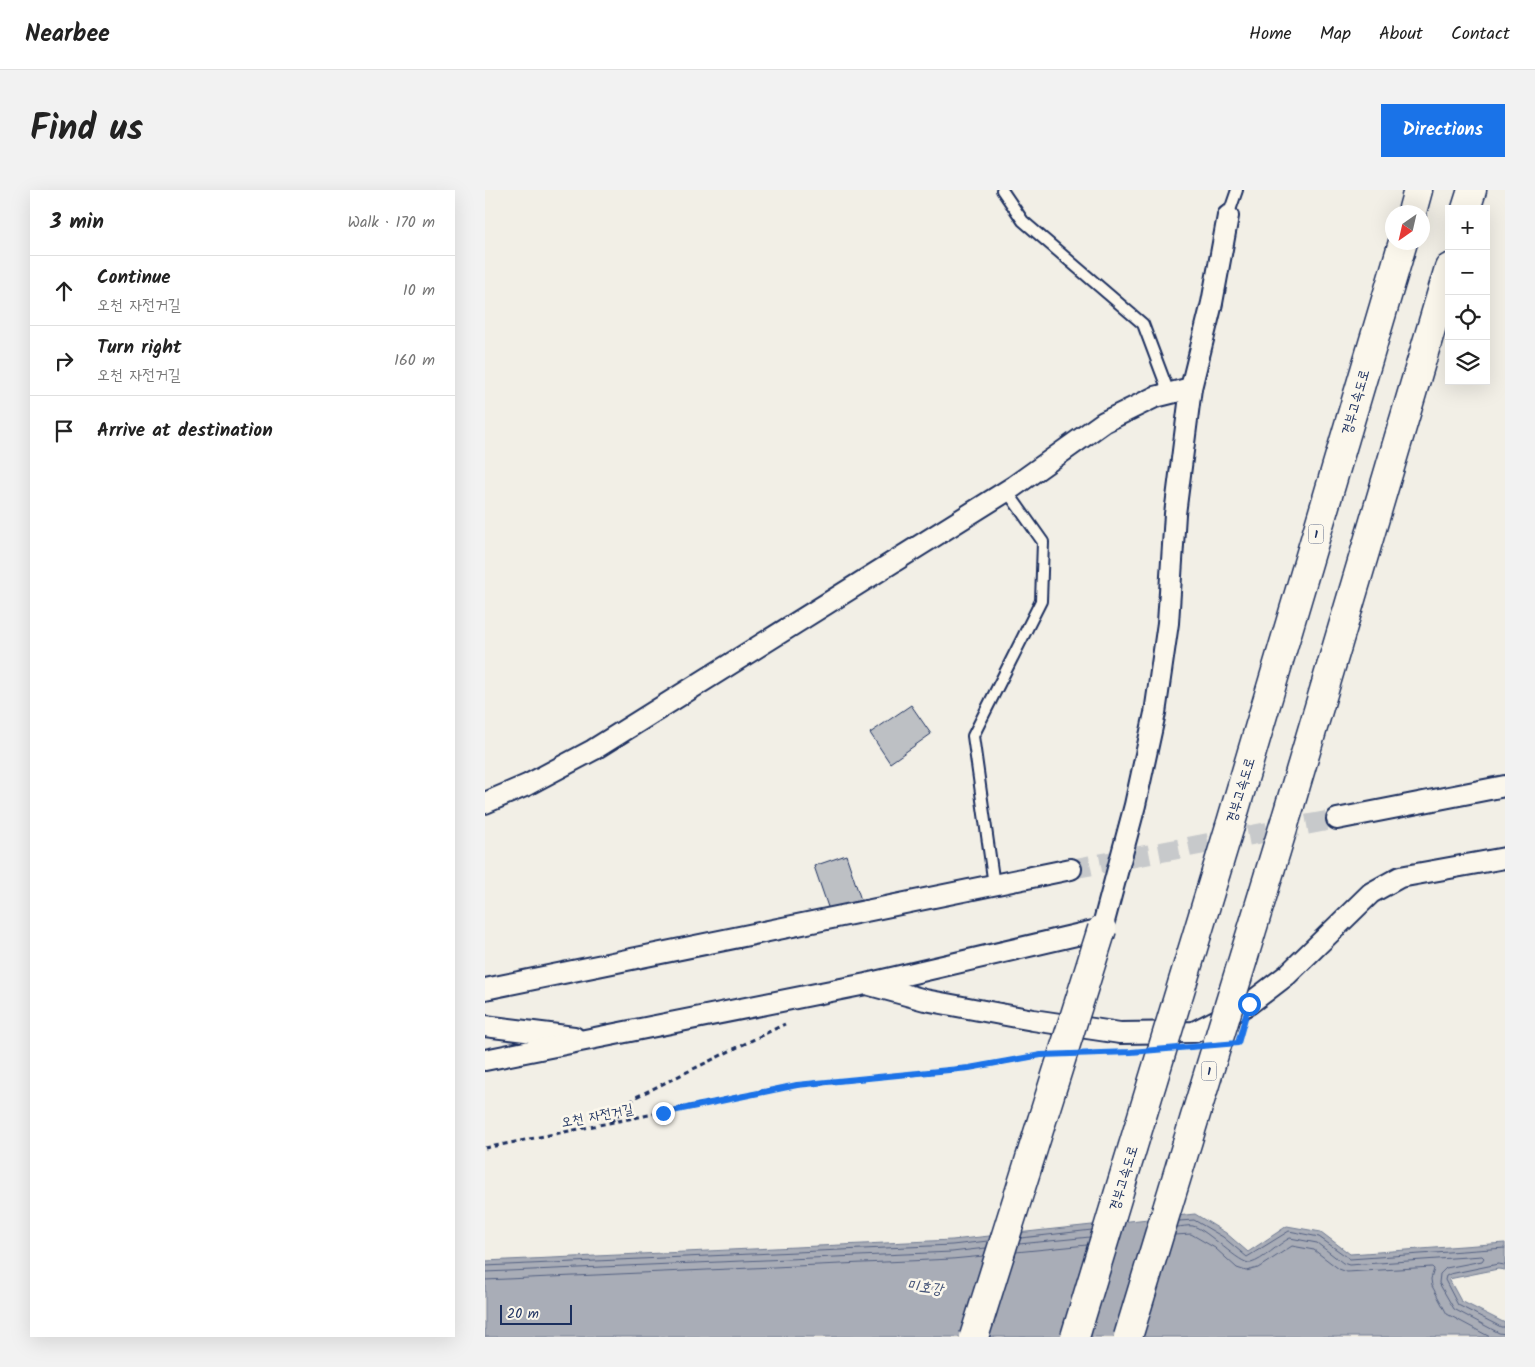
<!DOCTYPE html>
<meta charset="utf-8">
<style>
body{margin:0;font-family:Kalam,"Poor Story",sans-serif;background:#f2f2f2;color:#222}
.controls{position:absolute;right:15px;top:15px;display:grid;overflow:hidden;border-radius:0px;box-shadow:0 5px 20px #0002}
.controls button{width:45px;height:45px;display:grid;place-items:center;padding:0;border:0;border-bottom:1px solid #e0e0e0;background:#fff;color:#222;font:25px sans-serif}
.compass{position:absolute;left:900px;top:15px;width:45px;height:45px;border-radius:50%;background:#fff;box-shadow:0 5px 20px #0002;rotate:214deg}
.scale{position:absolute;left:15px;bottom:12px;width:72px;box-sizing:border-box;padding-left:5px;border:2px solid #1b2f5e;border-top:0;font-size:14px;line-height:18px;white-space:nowrap;color:#1b2f5e;-webkit-text-stroke:4px #fbf7ec;paint-order:stroke}
.stop{position:absolute;width:15px;height:15px;margin:-11px;border:4px solid #1a73e8;border-radius:50%;background:#fff}
.stop.end{background:#1a73e8;border-color:#fff;box-shadow:0 1px 5px #0008}
.list{margin:0;padding:0;list-style:none}
h2{display:flex;justify-content:space-between;align-items:center;height:65px;margin:0;padding:0 20px;font-size:21px}
h2 small{font-size:16px;font-weight:400;color:#767676}
.list li{display:grid;grid-template-columns:32px 1fr auto;gap:15px;align-items:center;box-sizing:border-box;height:70px;padding:0 20px;border-top:1px solid #e0e0e0}
.list b{display:block;font-size:19px;white-space:nowrap}
.list p{margin:0;font-size:16px;white-space:nowrap;color:#767676}
.list em{font-size:16px;font-style:normal;color:#767676}
.icon{flex:none;width:28px;height:28px;fill:none;stroke:currentColor;stroke-width:2;stroke-linecap:round;stroke-linejoin:round}
.map{position:relative;flex:none;width:1020px;height:1147px;overflow:hidden;border-radius:0px}
header{display:flex;align-items:center;gap:30px;box-sizing:border-box;height:70px;padding:0 25px;background:#fff;border-bottom:1px solid #e0e0e0}
header strong{font-size:24px}
nav{display:flex;gap:28px;margin-inline-start:auto;font-size:18px}
.intro{display:flex;align-items:center;justify-content:space-between;box-sizing:border-box;height:120px;padding:0 30px}
h1{margin:0;font-size:35px}
.button{padding:12px 22px;border-radius:0px;background:#1a73e8;color:#fff;font-size:18px;font-weight:700}
main{display:flex;gap:30px;padding:0 30px}
aside{flex:1;background:#fff;border-radius:0px;box-shadow:0 5px 20px #0002}
.map>svg:first-child{display:block}
.water{fill:#a9adb7;stroke:#707b93}
.lines{fill:none;stroke-linecap:round;stroke-linejoin:round}
.shore{stroke:#546182;stroke-width:1}
.building{fill:#bdc0c4;stroke:#1b2f5e}
.street-tunnel{stroke:#c7c9cb;stroke-width:20;stroke-dasharray:20 10;stroke-linecap:butt}
.lane-casing{stroke:#1b2f5e;stroke-width:14}
.street-casing{stroke:#1b2f5e;stroke-width:24}
.highway-casing{stroke:#1b2f5e;stroke-width:31}
.path{stroke:#1b2f5e;stroke-width:3;stroke-dasharray:5 4;stroke-linecap:butt}
.lane{stroke:#fbf7ec;stroke-width:10}
.street{stroke:#fbf7ec;stroke-width:20}
.highway{stroke:#fbf7ec;stroke-width:28}
.secondary-bridge-casing{stroke:#1b2f5e;stroke-width:31;stroke-linecap:butt}
.highway-bridge-casing{stroke:#1b2f5e;stroke-width:31;stroke-linecap:butt}
.secondary-bridge{stroke:#fbf7ec;stroke-width:28}
.highway-bridge{stroke:#fbf7ec;stroke-width:28}
.route{stroke:#1a73e8;stroke-width:6}
.labels{text-anchor:middle;stroke-width:5;stroke-linejoin:round;paint-order:stroke}
.shield{fill:#fbf7ec;stroke:#5e6b89;stroke-width:1}
.shield-label{font-size:12px;font-weight:bold;fill:#1b2f5e}
.street-label{font-size:14px;fill:#1b2f5e;stroke:#fbf7ec}
.water-label{font-size:15px;font-style:italic;fill:#465579;stroke:#fbf7ec}
</style>
<header>
<strong>Nearbee</strong>
<nav><a>Home</a><a>Map</a><a>About</a><a>Contact</a></nav>
</header>
<div class="intro"><h1>Find us</h1><a class="button">Directions</a></div>
<main>
<aside>
<h2>3 min<small>Walk · 170 m</small></h2>
<ul class="list">
<li><svg class="icon" aria-label="ahead" viewBox="0 0 24 24"><path d="M12 20V5M6 11l6-6 6 6"/></svg><div><b>Continue</b><p>오천 자전거길</p></div><em>10 m</em></li>
<li><svg class="icon" aria-label="right" viewBox="0 0 24 24"><path d="M7 20v-9h11M14 6l5 5-5 5"/></svg><div><b>Turn right</b><p>오천 자전거길</p></div><em>160 m</em></li>
<li><svg class="icon" aria-label="arrive" viewBox="0 0 24 24"><path d="M6 21V4h12l-3 4 3 4H6"/></svg><div><b>Arrive at destination</b></div></li>
</ul>
</aside>
<div class="map">
<svg width="1020" height="1147" viewBox="0 0 1020 1147">
<rect width="100%" height="100%" fill="#f2efe6"/>
<filter id="ink" filterUnits="userSpaceOnUse"><feTurbulence type="fractalNoise" baseFrequency=".02" numOctaves="2"/><feDisplacementMap in="SourceGraphic" scale="10" xChannelSelector="R" yChannelSelector="G"/><feConvolveMatrix kernelMatrix="1 2 1 2 8 2 1 2 1" color-interpolation-filters="sRGB"/></filter>
<g filter="url(#ink)">
<path class="water" d="M710,1024l31,19 22,19 39,-26 34,6 29,22 155,-11v27l-7,-1 -49,10 12,22 44,22v14h-1020v-76l467,-21z"/>
<g class="lines">
<g class="shore">
<path d="M694,1031l15,-1 29,17 24,20 42,-26 30,6 31,22 155,-11"/>
<path d="M692,1037c4,0 11,-2 16,-1 15,4 47,39 58,37 12,-3 27,-19 39,-25l27,5 26,20 6,2 133,-9 2,2 -2,3 -36,7 -6,6 -1,9 15,26 45,24 6,1"/>
<path d="M690,1045l16,-1 24,14 22,20 9,3 12,-3 34,-22 22,4 25,19 8,3 85,-5 2,2 -3,10 1,7 15,28 43,23"/>
<path d="M536,1048l71,-8"/>
<path d="M534,1054l71,-7"/>
<path d="M531,1062l71,-7"/>
<path d="M1020,1075l-7,-1 -48,10 -4,2 -1,4 13,25 43,22h4"/>
<path d="M0,1076l467,-21 36,-4"/>
<path d="M0,1082l467,-20 34,-4"/>
<path d="M0,1090l467,-21 32,-3"/>
</g>
</g>
<g class="building">
<path d="M426,515l20,29 -41,29 -20,-30z"/>
<path d="M361,665l15,45 -32,10 -15,-44z"/>
</g>
<g class="lines">
<path class="street-tunnel" d="M586,679l266,-50"/>
<g class="lane-casing">
<g id="lane">
<path d="M517,0l21,31 120,103 26,69"/>
<path d="M743,26l9,-26"/>
<path d="M509,695l-21,-149 68,-135 2,-59 -36,-51"/>
</g>
</g>
<g class="street-casing">
<g id="street">
<path d="M0,613l42,-18 66,-35 420,-263 91,-65 51,-25 36,-9"/>
<path d="M852,629l168,-33"/>
<path d="M385,795l55,15 108,20 87,13 74,-1 55,-28 38,-29 84,-82 29,-16 105,-19"/>
<path d="M0,799l586,-120"/>
<path d="M0,836l89,11"/>
<path d="M0,870l381,-76 236,-55 33,-124 20,-92 13,-90 7,-109 16,-126 21,-85 16,-87"/>
</g>
</g>
<g class="highway-casing">
<g id="highway">
<path d="M981,19l6,-19"/>
<path d="M927,22l6,-22"/>
<path d="M805,615l159,-537"/>
<path d="M745,636l173,-584"/>
</g>
</g>
<g class="path">
<path d="M126,932l25,-25 149,-73"/>
<path d="M0,958l312,-63 172,-17 67,-12"/>
</g>
<use href="#lane" class="lane"/>
<use href="#street" class="street"/>
<use href="#highway" class="highway"/>
<g class="secondary-bridge-casing">
<path id="secondary-bridge" d="M489,1147l128,-408"/>
</g>
<g class="highway-bridge-casing">
<g id="highway-bridge">
<path d="M590,1147l155,-511"/>
<path d="M643,1147l162,-532"/>
</g>
</g>
<use href="#secondary-bridge" class="secondary-bridge"/>
<use href="#highway-bridge" class="highway-bridge"/>
</g>
</g>
<g class="lines" filter="url(#ink)">
<path class="route" d="M178,923l134,-28 172,-17 72,-13 90,-3 107,-9 11,-39"/>
</g>
<g class="labels">
<g class="shield">
<rect x="823.5" y="334.5" width="15" height="19" rx="4"/>
<rect x="716.5" y="871.5" width="15" height="19" rx="4"/>
</g>
<g class="shield-label">
<text x="831" y="348">1</text>
<text x="724" y="885">1</text>
</g>
<g class="street-label">
<text transform="translate(870 212) rotate(-74)" y="5">경부고속도로</text>
<text transform="translate(755 600) rotate(-73)" y="5">경부고속도로</text>
<text transform="translate(112 925) rotate(-11)" y="5">오천 자전거길</text>
<text transform="translate(638 988) rotate(-73)" y="5">경부고속도로</text>
</g>
<g class="water-label">
<text transform="translate(440 1097) rotate(7)" y="5">미호강</text>
</g>
</g>
</svg>
<div class="controls">
<button>+</button>
<button>−</button>
<button><svg class="icon" aria-label="locate" viewBox="0 0 24 24"><circle cx="12" cy="12" r="6"/><path d="M12 2v4M12 18v4M2 12h4M18 12h4"/></svg></button>
<button><svg class="icon" aria-label="layers" viewBox="0 0 24 24"><path d="M12 4l9 5-9 5-9-5zM3 14l9 5 9-5"/></svg></button>
</div>
<svg class="compass" viewBox="-18 -18 36 36"><path d="M0-13l5 13h-10z" fill="#e53935"/><path d="M0 13l5-13h-10z" fill="#767676"/></svg>
<div class="scale">20 m</div>
<div class="stop" style="left:764px;top:814px"></div>
<div class="stop end" style="left:178px;top:923px"></div>
</div>
</main>
